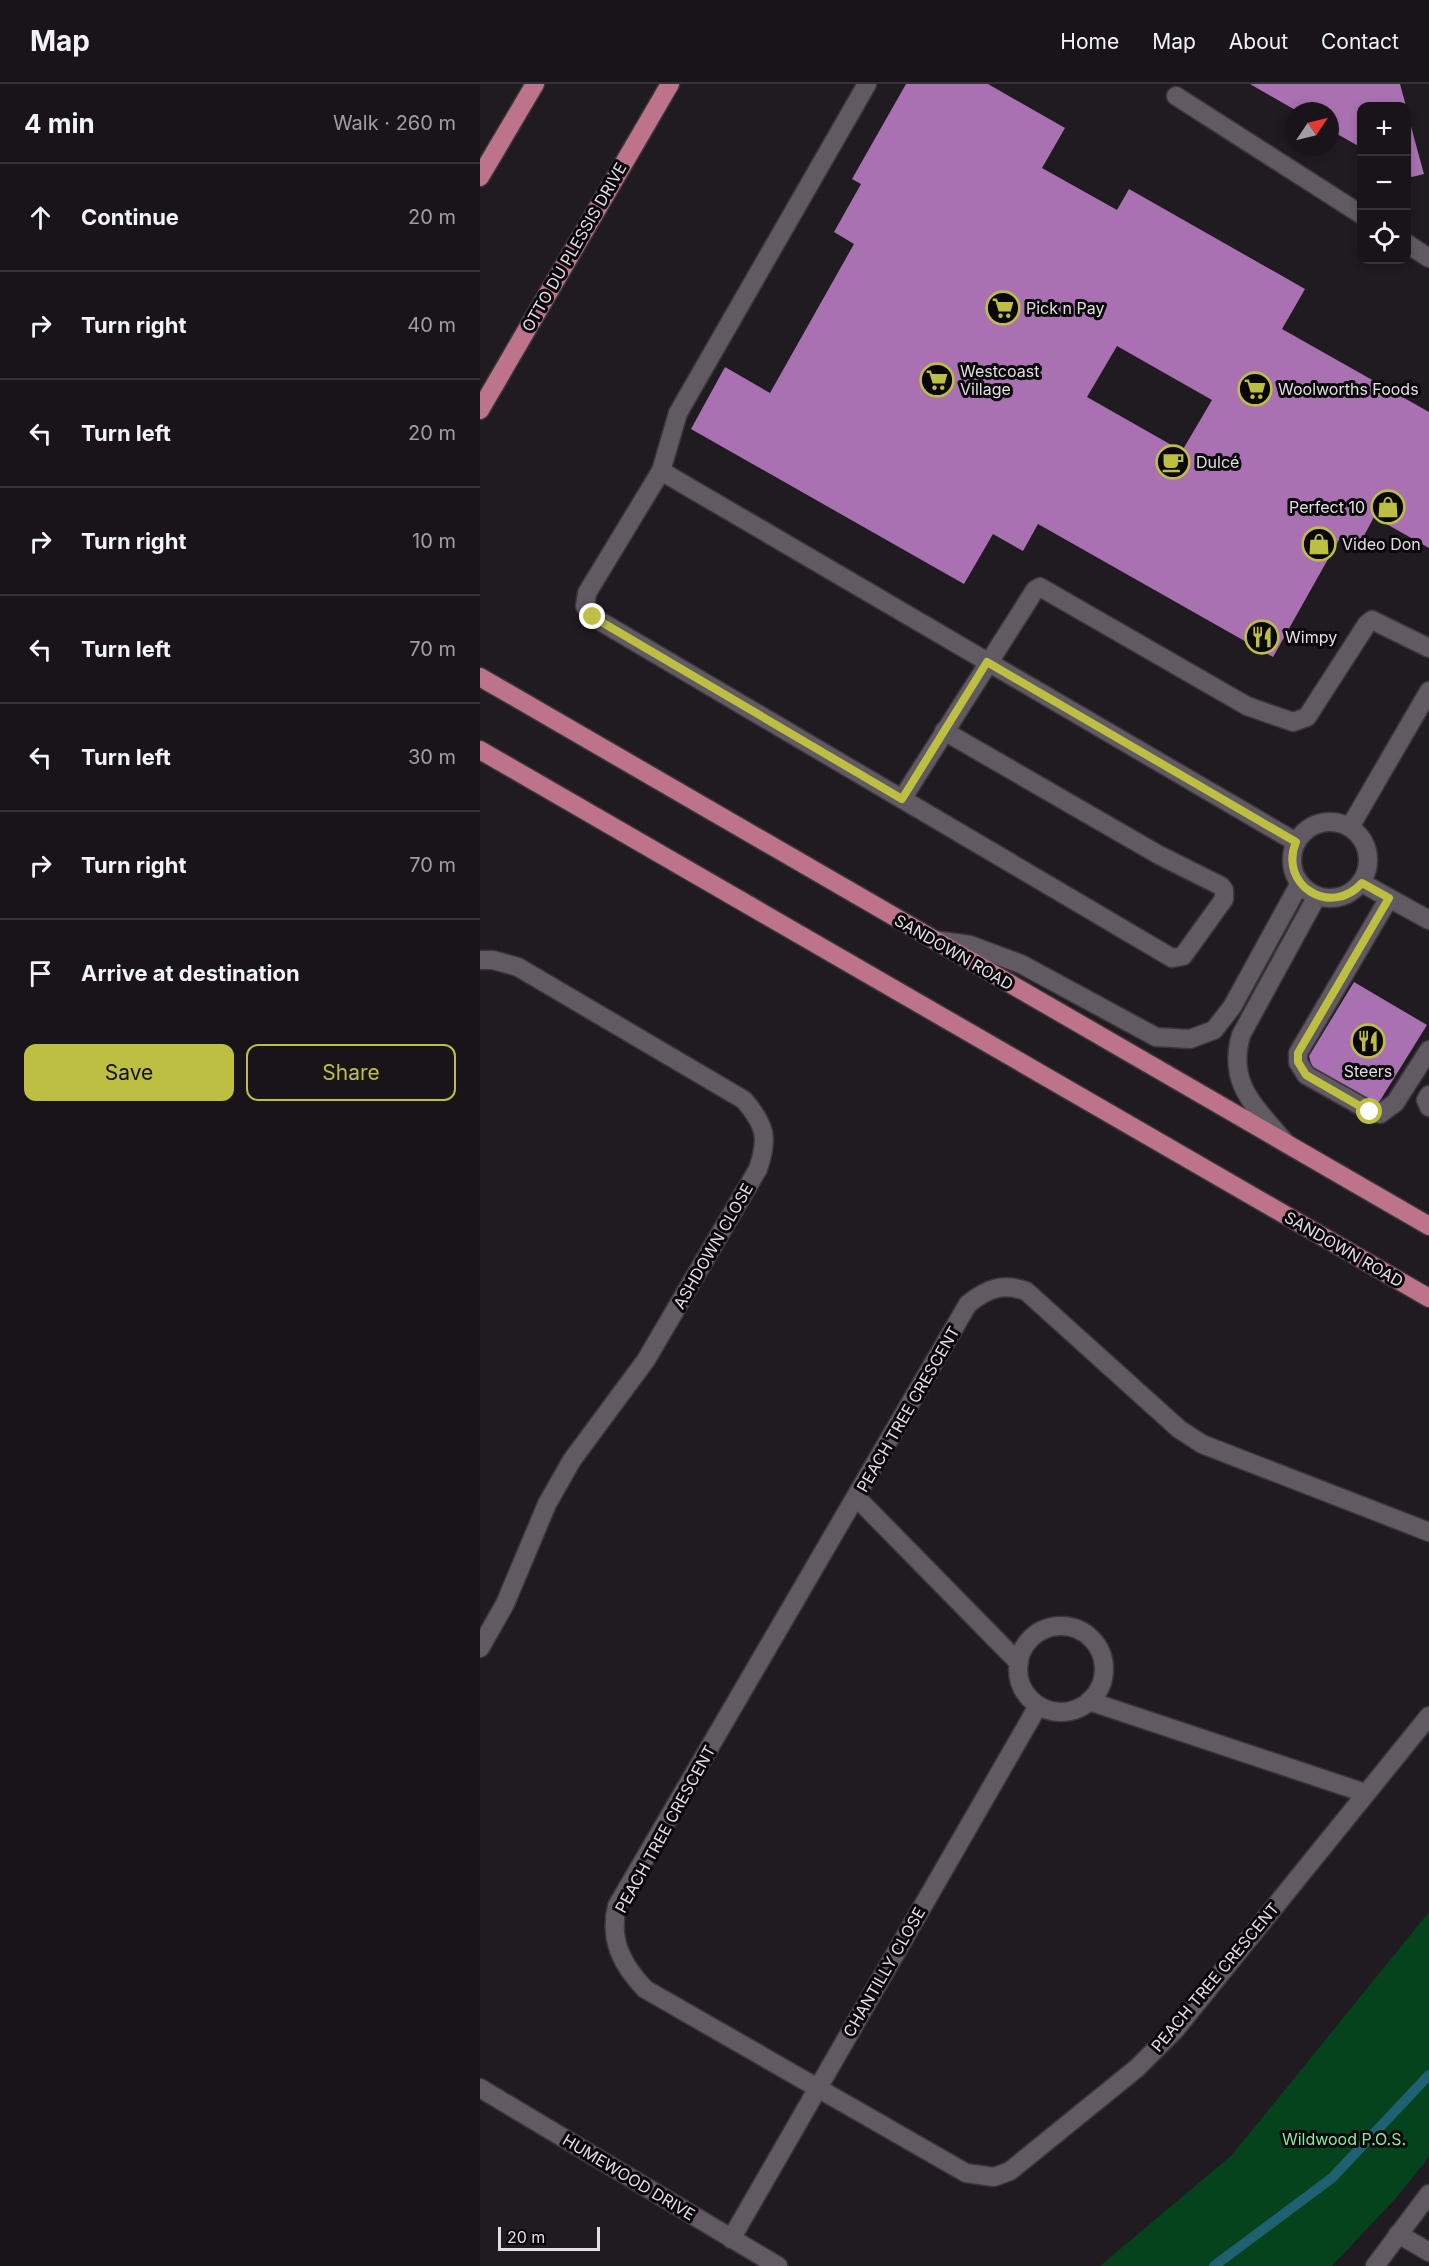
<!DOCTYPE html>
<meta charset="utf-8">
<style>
body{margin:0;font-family:Inter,sans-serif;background:#252126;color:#f1f3f6}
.controls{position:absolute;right:18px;top:18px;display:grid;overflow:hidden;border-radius:12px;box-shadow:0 3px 9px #0003}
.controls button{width:54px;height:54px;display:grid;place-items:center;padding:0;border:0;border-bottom:2px solid #363338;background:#181419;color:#f1f3f6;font:30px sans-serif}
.compass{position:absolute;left:805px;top:18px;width:54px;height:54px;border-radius:50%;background:#181419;box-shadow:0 3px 9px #0003;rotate:55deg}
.scale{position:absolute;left:18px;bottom:15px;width:102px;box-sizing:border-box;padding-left:6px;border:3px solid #e2dee2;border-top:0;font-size:16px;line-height:21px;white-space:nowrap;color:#e2dee2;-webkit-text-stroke:4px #090709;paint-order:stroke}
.stop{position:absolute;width:18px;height:18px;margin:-14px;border:4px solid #bdbf43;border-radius:50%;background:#fff}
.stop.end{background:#bdbf43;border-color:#fff;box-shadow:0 2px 6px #0008}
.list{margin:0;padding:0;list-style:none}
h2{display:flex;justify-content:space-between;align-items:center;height:78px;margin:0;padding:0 24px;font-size:26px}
h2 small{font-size:20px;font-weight:400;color:#9f9ea2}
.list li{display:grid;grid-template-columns:39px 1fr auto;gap:18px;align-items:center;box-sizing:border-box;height:108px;padding:0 24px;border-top:2px solid #363338}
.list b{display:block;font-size:22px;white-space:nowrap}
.list em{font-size:20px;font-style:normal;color:#9f9ea2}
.actions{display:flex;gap:12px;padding:18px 24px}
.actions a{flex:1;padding:14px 0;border:2px solid #bdbf43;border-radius:12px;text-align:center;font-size:21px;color:#bdbf43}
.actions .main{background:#bdbf43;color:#111}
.icon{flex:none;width:33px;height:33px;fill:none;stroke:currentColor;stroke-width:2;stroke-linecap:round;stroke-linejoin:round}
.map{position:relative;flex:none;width:949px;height:2182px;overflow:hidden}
header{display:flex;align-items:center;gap:36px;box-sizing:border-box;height:84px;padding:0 30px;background:#181419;border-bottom:2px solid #363338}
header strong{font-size:28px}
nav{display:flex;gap:33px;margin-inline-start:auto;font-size:21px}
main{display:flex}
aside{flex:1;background:#181419}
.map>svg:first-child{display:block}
.green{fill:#04431c}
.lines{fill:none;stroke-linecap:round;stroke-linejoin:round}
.stream{stroke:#1f6170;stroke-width:10}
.building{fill:#aa71b2;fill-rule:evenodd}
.minor-casing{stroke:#3a363a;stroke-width:21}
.major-casing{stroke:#3a363a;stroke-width:21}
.minor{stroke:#615a62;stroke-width:18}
.major{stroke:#bd7389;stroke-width:18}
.route{stroke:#bdbf43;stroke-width:8}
.labels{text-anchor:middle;stroke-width:6;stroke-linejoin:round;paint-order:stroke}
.street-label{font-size:16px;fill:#e2dee2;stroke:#090709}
.poi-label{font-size:16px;fill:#e2dee2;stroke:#090709;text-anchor:start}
.park-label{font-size:16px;fill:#87eb9d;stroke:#090709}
</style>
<header>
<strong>Map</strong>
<nav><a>Home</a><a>Map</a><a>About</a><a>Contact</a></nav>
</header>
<main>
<aside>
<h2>4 min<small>Walk · 260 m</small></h2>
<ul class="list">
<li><svg class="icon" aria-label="ahead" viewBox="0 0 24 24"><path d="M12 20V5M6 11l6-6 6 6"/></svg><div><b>Continue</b></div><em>20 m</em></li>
<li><svg class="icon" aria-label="right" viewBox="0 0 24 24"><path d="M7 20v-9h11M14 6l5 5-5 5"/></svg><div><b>Turn right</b></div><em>40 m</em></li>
<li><svg class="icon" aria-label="left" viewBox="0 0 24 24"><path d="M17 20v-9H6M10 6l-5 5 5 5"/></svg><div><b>Turn left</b></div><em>20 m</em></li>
<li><svg class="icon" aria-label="right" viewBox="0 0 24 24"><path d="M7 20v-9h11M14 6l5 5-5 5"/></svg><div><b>Turn right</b></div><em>10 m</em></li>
<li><svg class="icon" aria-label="left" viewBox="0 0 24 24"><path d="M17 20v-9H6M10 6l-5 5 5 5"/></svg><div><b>Turn left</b></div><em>70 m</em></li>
<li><svg class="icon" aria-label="left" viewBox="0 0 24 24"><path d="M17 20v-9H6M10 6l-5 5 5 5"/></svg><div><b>Turn left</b></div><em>30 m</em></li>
<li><svg class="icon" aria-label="right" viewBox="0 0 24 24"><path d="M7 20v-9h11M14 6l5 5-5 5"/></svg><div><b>Turn right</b></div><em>70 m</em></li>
<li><svg class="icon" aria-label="arrive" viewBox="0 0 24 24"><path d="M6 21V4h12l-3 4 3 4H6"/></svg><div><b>Arrive at destination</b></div></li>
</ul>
<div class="actions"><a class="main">Save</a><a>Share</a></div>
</aside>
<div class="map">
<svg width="949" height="2182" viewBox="0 0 949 2182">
<rect width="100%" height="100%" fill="#201b21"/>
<path class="green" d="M949,1828v245l-33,41 -64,68h-232l132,-111z"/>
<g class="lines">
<path class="stream" d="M734,2182l118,-88 97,-103"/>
</g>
<g class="building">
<path d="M426,0h82l77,44 -23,40 75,42 12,-21 176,100 -23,40 147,83v136l-55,-31 -15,28 -18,-9 -68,121 -235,-133 -15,27 -30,-17 -29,50 -273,-155 34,-62 45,26 84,-149 -20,-12 27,-48 -9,-5zM637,262l95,54 -30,51 -95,-54z"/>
<path d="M770,0h150l6,22h-44v42l-32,-18v-19h-33z"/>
<path d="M927,28l17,62 -12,3 -6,-3z"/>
<path d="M874,898l73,43 -51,82 -63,-36 -4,-15z"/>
</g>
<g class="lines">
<g class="minor-casing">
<g id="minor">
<path d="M696,12l186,119"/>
<path d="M926,159l23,15"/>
<path d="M181,387l17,-58 189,-329"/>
<path d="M464,647l215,124 62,31 3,4v9l-41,57 -11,2 -579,-341 -8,-11 2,-13 74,-122 635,371"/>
<path d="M422,715l133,-209 5,-3 207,119 46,16 14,-5 60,-93 5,-4 57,28"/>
<circle cx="850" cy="776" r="38"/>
<path d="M870,743l79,-136"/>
<path d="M882,799l67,37"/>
<path d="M909,814l-91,155v9l8,13 64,36 10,3 15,-11 34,-53"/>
<path d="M454,856l36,5 51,19 135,73 34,2 24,-9 18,-23 68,-124"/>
<path d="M0,876h13l25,7 226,133c21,25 25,37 14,69l-112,191 -74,100 -25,44 -42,100 -25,44"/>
<path d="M949,1011l-3,5 3,7"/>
<path d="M804,1057c-29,-35 -57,-57 -43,-106l76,-139"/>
<path d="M377,1414l162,165"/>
<path d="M949,1448l-227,-88 -23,-15 -153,-138c-23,-8 -38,-3 -58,13l-351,602c-8,34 5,59 28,83l321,184 28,4 16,-6 127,-103 38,-38 254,-314"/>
<circle cx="581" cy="1585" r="43"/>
<path d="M609,1617l276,92"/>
<path d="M0,2004l298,178"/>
<path d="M918,2150l31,18"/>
<path d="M251,2155l307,-533"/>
<path d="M895,2182l54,-72"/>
</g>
</g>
<g class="major-casing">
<g id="major">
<path d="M0,93l55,-93"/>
<path d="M0,326l190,-326"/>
<path d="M0,593l949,549"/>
<path d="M0,666l949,548"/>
</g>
</g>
<use href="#minor" class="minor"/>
<use href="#major" class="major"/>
</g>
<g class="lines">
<path class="route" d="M113,533l309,182 85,-137 309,180c-18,43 35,76 66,41l27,15 -91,155v9l8,13 64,37"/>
</g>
<defs>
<g id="supermarket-ring" transform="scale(1.725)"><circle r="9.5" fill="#090709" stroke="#bdbf43" stroke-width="1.5"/><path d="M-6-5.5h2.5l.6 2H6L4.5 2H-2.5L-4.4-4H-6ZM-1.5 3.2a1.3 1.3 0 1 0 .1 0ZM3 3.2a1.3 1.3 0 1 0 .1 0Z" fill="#bdbf43"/></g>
<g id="cafe-ring" transform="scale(1.725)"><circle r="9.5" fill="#090709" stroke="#bdbf43" stroke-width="1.5"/><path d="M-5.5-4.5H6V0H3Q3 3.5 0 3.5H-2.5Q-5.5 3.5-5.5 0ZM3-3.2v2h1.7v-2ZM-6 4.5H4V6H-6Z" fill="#bdbf43"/></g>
<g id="shop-ring" transform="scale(1.725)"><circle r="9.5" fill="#090709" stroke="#bdbf43" stroke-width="1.5"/><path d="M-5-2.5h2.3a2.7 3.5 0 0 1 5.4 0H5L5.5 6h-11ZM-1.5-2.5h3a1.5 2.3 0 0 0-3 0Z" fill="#bdbf43"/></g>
<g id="restaurant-ring" transform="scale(1.725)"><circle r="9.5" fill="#090709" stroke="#bdbf43" stroke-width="1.5"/><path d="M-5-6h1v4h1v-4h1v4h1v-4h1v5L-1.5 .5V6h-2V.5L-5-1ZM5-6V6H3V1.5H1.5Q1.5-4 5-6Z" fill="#bdbf43"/></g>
</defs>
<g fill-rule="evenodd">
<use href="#supermarket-ring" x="523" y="224"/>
<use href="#supermarket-ring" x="457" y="296"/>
<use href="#supermarket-ring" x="775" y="305"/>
<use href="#cafe-ring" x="693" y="378"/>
<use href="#shop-ring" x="908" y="423"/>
<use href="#shop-ring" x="839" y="460"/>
<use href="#restaurant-ring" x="782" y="553"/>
<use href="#restaurant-ring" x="888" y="957"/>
</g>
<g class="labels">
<g class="street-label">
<text transform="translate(94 163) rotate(-60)" y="6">OTTO DU PLESSIS DRIVE</text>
<text transform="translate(474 868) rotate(30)" y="6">SANDOWN ROAD</text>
<text transform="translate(233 1162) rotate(-60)" y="6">ASHDOWN CLOSE</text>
<text transform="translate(864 1165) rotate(30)" y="6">SANDOWN ROAD</text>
<text transform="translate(428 1325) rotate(-60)" y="6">PEACH TREE CRESCENT</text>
<text transform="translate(185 1745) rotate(-61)" y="6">PEACH TREE CRESCENT</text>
<text transform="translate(404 1888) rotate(-60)" y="6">CHANTILLY CLOSE</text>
<text transform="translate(735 1893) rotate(-50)" y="6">PEACH TREE CRESCENT</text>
<text transform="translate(149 2093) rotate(31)" y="6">HUMEWOOD DRIVE</text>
</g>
<g class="poi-label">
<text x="546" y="230">Pick n Pay</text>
<text x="480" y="293">Westcoast<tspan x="480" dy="18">Village</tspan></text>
<text x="798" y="311">Woolworths Foods</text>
<text x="716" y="384">Dulcé</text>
<text x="885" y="429" text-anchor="end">Perfect 10</text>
<text x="862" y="466">Video Don</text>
<text x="805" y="559">Wimpy</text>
<text x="888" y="993" text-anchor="middle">Steers</text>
</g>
<g class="park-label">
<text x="864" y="2061">Wildwood P.O.S.</text>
</g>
</g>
</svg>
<div class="controls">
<button>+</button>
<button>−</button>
<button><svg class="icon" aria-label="locate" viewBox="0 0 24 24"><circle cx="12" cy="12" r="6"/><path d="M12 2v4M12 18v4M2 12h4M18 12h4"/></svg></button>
</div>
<svg class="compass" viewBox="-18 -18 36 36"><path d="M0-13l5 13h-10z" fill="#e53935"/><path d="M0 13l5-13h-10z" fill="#9f9ea2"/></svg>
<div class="scale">20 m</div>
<div class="stop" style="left:890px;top:1028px"></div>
<div class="stop end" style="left:113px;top:533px"></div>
</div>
</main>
